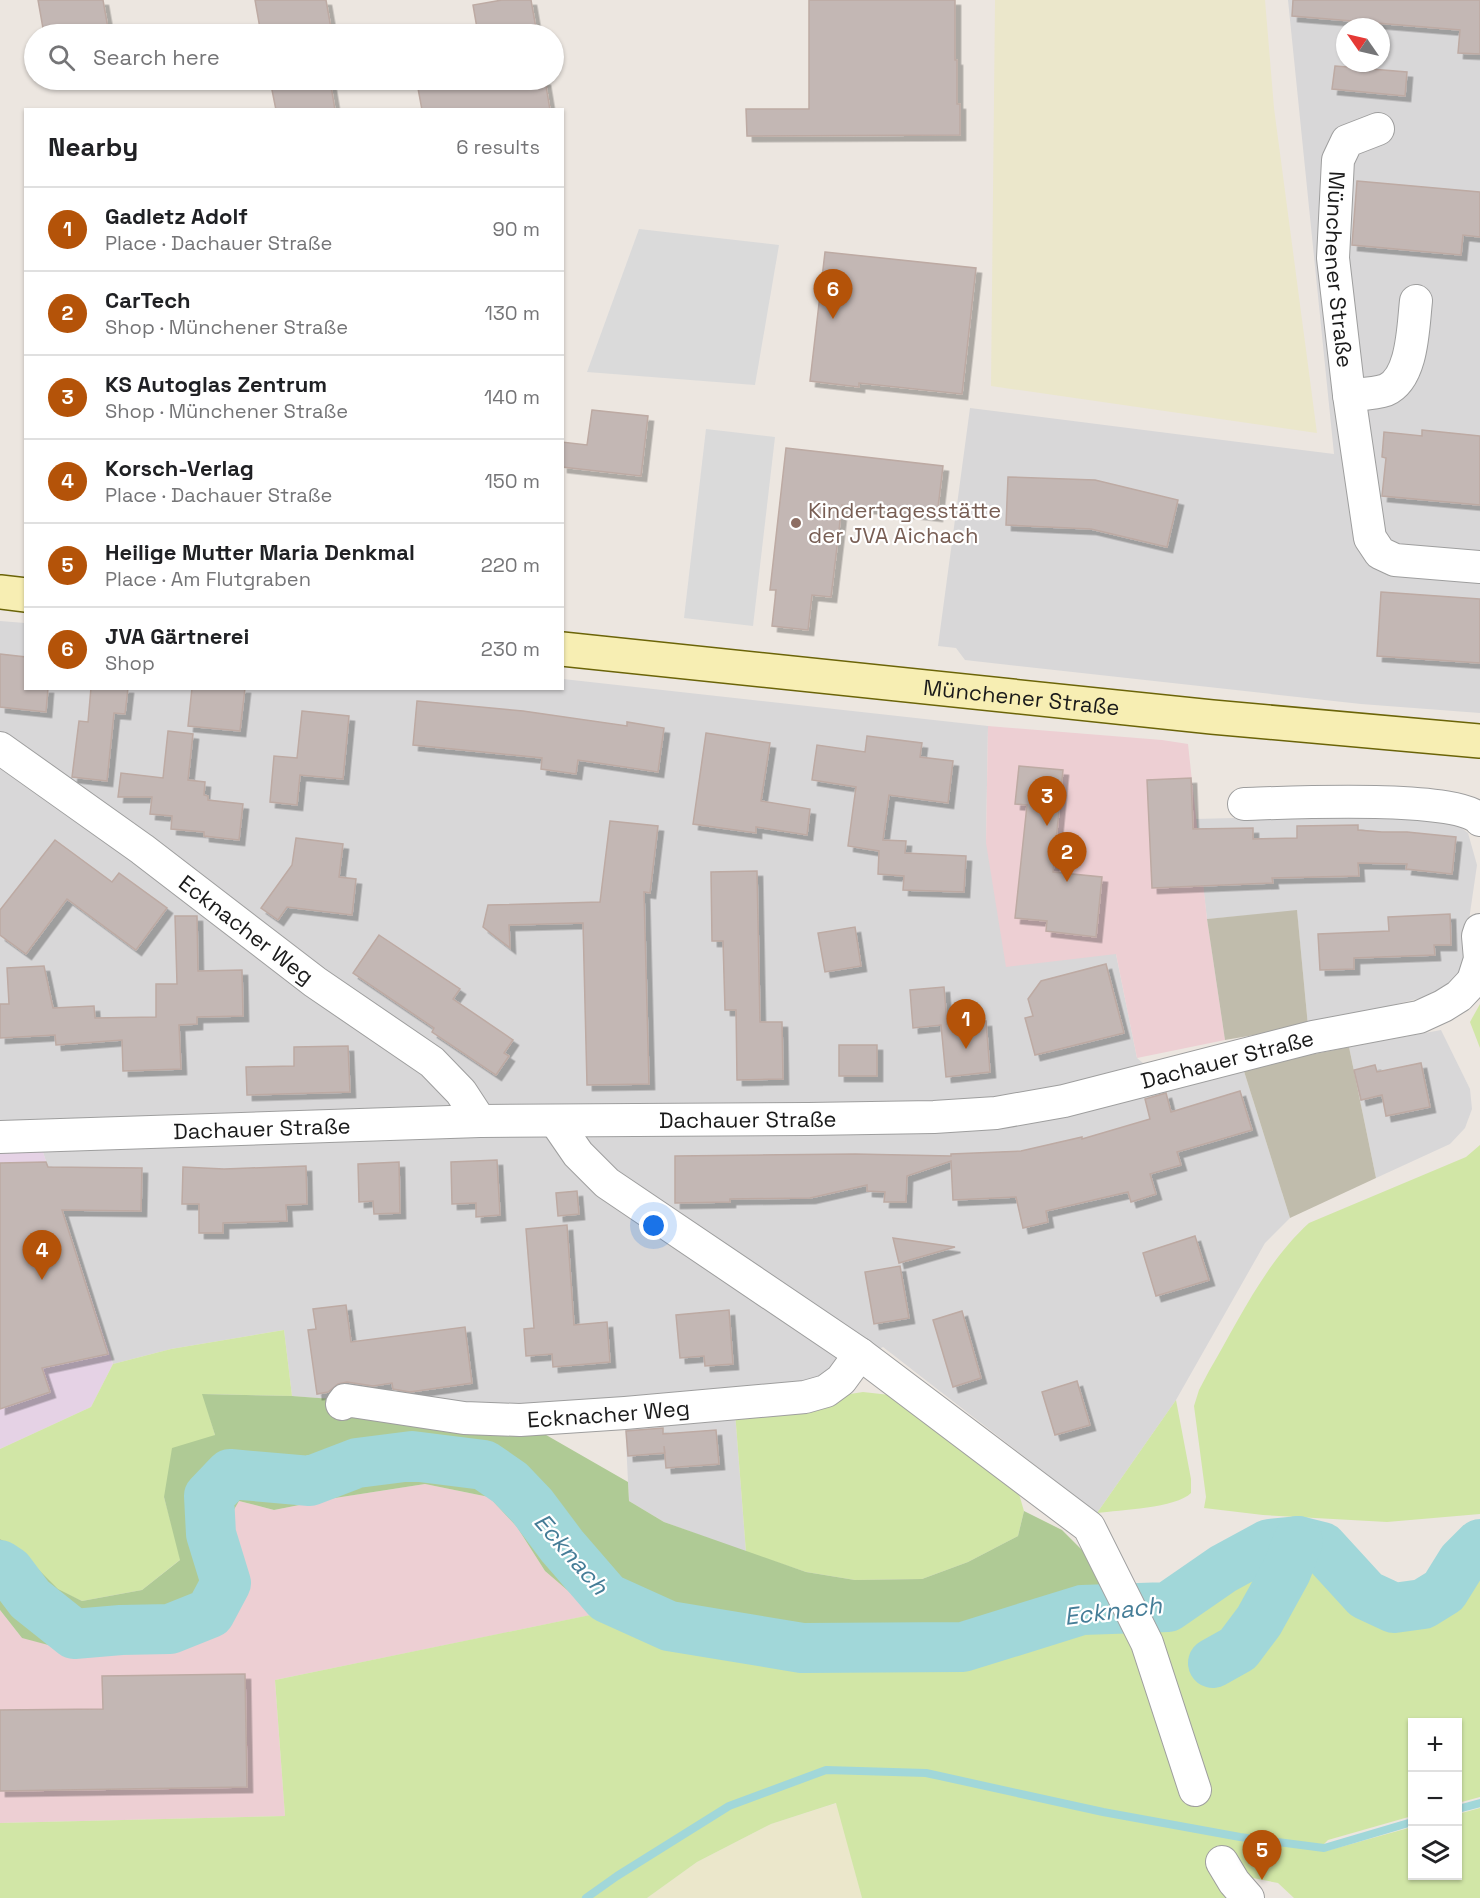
<!DOCTYPE html>
<meta charset="utf-8">
<style>
body{margin:0;font-family:"Space Grotesk",sans-serif;background:#f6f6f6;color:#202124}
.controls{position:absolute;right:18px;bottom:18px;display:grid;overflow:hidden;border-radius:0px;box-shadow:0 2px 4px #0004}
.controls button{width:54px;height:54px;display:grid;place-items:center;padding:0;border:0;border-bottom:2px solid #e0e0e0;background:#fff;color:#202124;font:30px sans-serif}
.compass{position:absolute;left:1336px;top:18px;width:54px;height:54px;border-radius:50%;background:#fff;box-shadow:0 2px 4px #0004;rotate:304deg}
.you{position:absolute;left:654px;top:1226px;width:21px;height:21px;margin:-15px;border:4px solid #fff;border-radius:50%;background:#1a73e8;box-shadow:0 0 0 9px #1a73e833}
.badge{display:grid;place-items:center;width:39px;height:39px;border-radius:50%;background:#b45309;color:#fff;font-size:20px;font-weight:700}
.pin{position:absolute;translate:-50% -50px;filter:drop-shadow(0 2px 3px #0008)}
.pin::after{content:'';position:absolute;top:32px;width:21px;height:18px;background:inherit;clip-path:polygon(0 0,100% 0,50% 100%)}
.list{margin:0;padding:0;list-style:none}
h2{display:flex;justify-content:space-between;align-items:center;height:78px;margin:0;padding:0 24px;font-size:26px}
h2 small{font-size:20px;font-weight:400;color:#757577}
.list li{display:grid;grid-template-columns:39px 1fr auto;gap:18px;align-items:center;box-sizing:border-box;height:84px;padding:0 24px;border-top:2px solid #e0e0e0}
.list b{display:block;font-size:22px;white-space:nowrap}
.list p{margin:0;font-size:20px;white-space:nowrap;color:#757577}
.list em{font-size:20px;font-style:normal;color:#757577}
.icon{flex:none;width:33px;height:33px;fill:none;stroke:currentColor;stroke-width:2;stroke-linecap:round;stroke-linejoin:round}
.map{position:relative;flex:none;width:1480px;height:1898px;overflow:hidden}
.search{position:absolute;background:#fff;box-shadow:0 2px 4px #0004;left:24px;top:24px;width:540px;height:66px;display:flex;align-items:center;gap:15px;box-sizing:border-box;padding:0 21px;border-radius:33px;color:#757577;font-size:22px}
.panel{position:absolute;background:#fff;box-shadow:0 2px 4px #0004;left:24px;top:108px;width:540px;height:582px;border-radius:0px}
.map>svg:first-child{display:block}
.residential{fill:#d8d7d8;fill-rule:evenodd}
.commercial{fill:#edcfd3}
.industrial{fill:#e5d2e5}
.construction{fill:#c0bcac}
.farmland{fill:#ebe7cb}
.grass{fill:#d1e6a6}
.forest{fill:#afca95}
.parking{fill:#dadada}
.lines{fill:none;stroke-linecap:round;stroke-linejoin:round}
.stream{stroke:#a1d7d9;stroke-width:8}
.river{stroke:#a1d7d9;stroke-width:50}
.building{fill:#c3b7b4;stroke:#bdaaa3;stroke-width:1.5;filter:url(#shadow)}
.street-casing{stroke:#9e9e9e;stroke-width:34}
.secondary-casing{stroke:#6b6408;stroke-width:36}
.street{stroke:#fff;stroke-width:32}
.secondary{stroke:#f7eeb3;stroke-width:33}
.education-dot{fill:#8d6e63;stroke:#fff;stroke-width:2}
.labels{text-anchor:middle;stroke-width:4.5;stroke-linejoin:round;paint-order:stroke}
.street-label{font-size:22px;fill:#1a1a1a;stroke:#fff}
.education-label{font-size:22px;fill:#785e54;stroke:#fff;text-anchor:start}
.water-label{font-size:24px;font-style:italic;fill:#457d97;stroke:#fff}
</style>
<div class="map">
<svg width="1480" height="1898" viewBox="0 0 1480 1898">
<defs>
<filter id="shadow"><feDropShadow dx="5.5" dy="5.5" stdDeviation="0" flood-color="#0004"/></filter>
</defs>
<rect width="100%" height="100%" fill="#ece6e0"/>
<g class="residential">
<path d="M1288,0h192v713l-119,-9 -396,-44 -9,-12 -18,-2 32,-238 364,46zM1345,27h36v36h-36z"/>
<path d="M0,621l25,2 1,65h536l1,-9 425,47 -2,117 130,111 21,104 28,24 78,-14 47,150 -25,25 -89,157 -79,113 -214,-166 -72,36 -293,27 -124,-6 -102,-8 -8,-66 -113,19 -58,15 -72,-218 -41,2z"/>
<path d="M1382,814l73,9 13,10 9,32 -15,103 -17,20 -20,9 -117,29 -11,-115 -90,8 -12,-100z"/>
<path d="M1441,1030l29,59 2,20 -7,19 -15,16 -74,34 -27,-131z"/>
<path d="M735,1412l11,140 -82,-30 -35,-21 -4,-79z"/>
</g>
<g class="commercial">
<path d="M988,726l174,14 26,4 19,175 18,121 -88,18 -21,-104 -110,13 -20,-124z"/>
<path d="M425,1484l64,13 28,30 28,44 51,43 -321,66 10,136 -285,7v-213l22,28 118,9 47,-11 4,-4 41,-13 11,-44 -16,-53 12,-21 35,9 61,-12z"/>
</g>
<path class="industrial" d="M41,1146l72,218 -22,43 -91,42v-301z"/>
<g class="construction">
<path d="M1297,910l11,116 -83,14 -18,-121z"/>
<path d="M1349,1047l27,131 -86,40 -47,-150z"/>
</g>
<g class="farmland">
<path d="M995,0h270l9,108 43,325 -326,-47z"/>
<path d="M837,1803l25,95h-215l50,-36 74,-38z"/>
</g>
<g class="grass">
<path d="M1480,1004v44l-10,-26z"/>
<path d="M1480,1145v369l-93,8 -124,-7 -59,-7 2,-11 -12,-91 5,-16 10,-19c30,-51 56,-108 100,-148l157,-66z"/>
<path d="M284,1330l8,66 -89,-2 12,41 -51,62 17,62 -39,31 -60,11 -24,-11 -42,-43 -16,-8v-90l91,-42 22,-43 58,-15z"/>
<path d="M863,1392l27,3 129,99 5,17 -6,25 -50,26 -46,17 -67,1 -49,-8 -60,-20 -11,-140z"/>
<path d="M1176,1400l15,79v14c-15,15 -71,17 -94,20z"/>
<path d="M1263,1558l16,11 -47,69 -34,21 -4,14 14,5 36,-19 24,-21 10,-35 22,-34 14,-10 10,5 30,43 37,16 41,-1 28,-22 14,-36 6,-6v239l-22,6v-81h-46v94l-84,24 -11,11h9l86,-24v49h46v-62l22,-6v90h-186l-16,-15 -30,-6 -13,21h-373l-26,-95 -65,21 -74,38 -50,36h-647v-75l285,-7 -10,-136 320,-66 -1,-1 49,15 168,28h153l164,-31 26,3 28,-10 48,-41z"/>
</g>
<path class="forest" d="M202,1394l90,2 53,4 175,20 108,62 1,19 35,21 142,50 49,8 67,-1 46,-17 50,-26 6,-25 38,19 35,35 31,60 -164,31h-153l-175,-30 -42,-13 -49,-42 -28,-44 -28,-30 -64,-13 -90,14 -61,12 -35,-9 -12,21 16,53 -11,44 -92,28 -73,3 -45,-12 -22,-28v-71l16,8 42,42 24,12 60,-11 38,-30 -16,-63 8,-49 43,-13z"/>
<g class="parking">
<path d="M639,229l140,16 -24,140 -168,-13z"/>
<path d="M706,429l69,8 -22,189 -69,-8z"/>
</g>
<g class="lines">
<g class="stream">
<path d="M1458,1809l22,-6"/>
<path d="M586,1898l31,-22 112,-70 97,-36 100,3 177,39 137,25 84,11 88,-26"/>
</g>
<g class="river">
<path d="M0,1565l9,6 21,28 44,35 47,-4 49,-1 40,-16 16,-30 -15,-49 -2,-38 21,-22 80,7 47,-18 55,-7 72,9 26,18 22,23 30,40 45,52 62,28 133,22 161,-1 119,-37 86,-3 55,-38 46,-25 29,-3 24,6 44,48 28,13 29,-4 21,-13 18,-29 18,-18"/>
<path d="M1213,1663l25,-14 21,-28 27,-49 12,-31"/>
</g>
</g>
<g class="building">
<path d="M38,0h65l6,34h-65z"/>
<path d="M255,0h71l6,34h-71z"/>
<path d="M502,0h29l6,34h-59l-5,-29z"/>
<path d="M809,0h146v60h2v44h3v31l-213,1 -1,-27h63z"/>
<path d="M1293,0h187v54l-22,-1 2,-23 -168,-14z"/>
<path d="M1335,66l72,6 -2,24 -73,-7z"/>
<path d="M270,80h60l5,30h-59z"/>
<path d="M437,80h108l5,30h-128l-5,-27z"/>
<path d="M1357,181l123,11v45l-17,-2 -2,20 -109,-10z"/>
<path d="M825,252l151,16 -14,126 -103,-11v4l-49,-6z"/>
<path d="M592,410l56,6 -7,60 -79,-9v-25l25,3z"/>
<path d="M1422,430l58,6v69l-98,-9 4,-38 -4,-1 2,-25 38,4z"/>
<path d="M786,448l157,18 -6,50 -95,-11 -11,92 -19,-2 -4,35 -36,-4 4,-36h-6z"/>
<path d="M1008,477l87,3 83,20 -11,47 -76,-18 -85,-4z"/>
<path d="M1381,592l99,7v64l-103,-7z"/>
<path d="M0,654l26,3v31h22l-2,24 -46,-5z"/>
<path d="M91,688h37l-3,26 -11,-1 -7,68 -35,-4 7,-56 9,1z"/>
<path d="M192,688h53l-5,43 -52,-5z"/>
<path d="M417,701l106,10 104,15v-4l37,6 -6,44 -80,-12 -2,14 -35,-5 1,-11 -129,-13z"/>
<path d="M302,711l47,5 -6,63 -43,-4 -3,30 -27,-3 4,-46 23,2z"/>
<path d="M168,731l25,3 -5,46 17,2 -1,13 4,1v4l35,4 -4,36 -35,-4v-4l-33,-3 1,-13 -22,-2 2,-17h-34l3,-24 42,5z"/>
<path d="M706,733l64,10 -9,58 49,8 -3,26 -51,-8v6l-63,-9z"/>
<path d="M867,736l55,7 -2,14 33,4 -5,42 -59,-8 -6,45 23,1 -1,12 61,3 -2,36 -61,-2 1,-14 -26,-2 1,-23 -31,-5 8,-59 -44,-7 5,-35 48,7z"/>
<path d="M1019,766l44,4 -10,102 49,5 -6,60 -50,-6 1,-10 -32,-3 12,-113 -12,-1z"/>
<path d="M1191,778l2,51 60,-1v11l44,-1v-12l61,-1v5l24,2h25l49,5 -4,37 -46,-5 1,-5 -49,-1 1,13 -87,2 1,5 -121,5 -5,-108z"/>
<path d="M610,821l48,5 -8,67 -6,-1 5,192 -62,1 -4,-162 -74,2 1,23 -27,-21 5,-22 112,-3z"/>
<path d="M296,838l47,6 -4,33 17,2 -4,36 -65,-8 -9,13 -17,-12 31,-43z"/>
<path d="M55,840l57,42 7,-9 48,35 -31,42 -69,-51 -41,55 -26,-19v-25z"/>
<path d="M757,871l3,151h22l1,57 -46,1 -1,-70h-11l-2,-69h-11l-1,-69z"/>
<path d="M1450,914l1,31h-17l1,10 -81,3v11l-34,1 -2,-36 71,-3 -1,-14z"/>
<path d="M175,916h22l1,55 44,-1 1,46 -46,1v7l-18,1 2,44 -58,2 -1,-31 -66,5 -1,-10 -55,3v-34h9l-2,-36 37,-2 9,42 41,-2 1,12 61,-1v-33h21z"/>
<path d="M855,927l6,39 -36,6 -7,-39z"/>
<path d="M379,935l81,54 -7,10 60,41 -9,13 5,3 -13,19 -64,-43 2,-4 -81,-55z"/>
<path d="M1106,964l18,69 -89,22 -10,-37 8,-2 -5,-17 13,-18z"/>
<path d="M944,987l3,37 39,-3 4,51 -44,5 -5,-52 -28,3 -3,-38z"/>
<rect x="839" y="1045" width="38" height="31"/>
<path d="M348,1046l2,46 -103,3 -1,-28 48,-1v-19z"/>
<path d="M1421,1063l9,44 -44,9 -4,-21 -21,5 -7,-30 21,-5 2,7z"/>
<path d="M1240,1091l12,39 -75,22 4,13 -31,9 6,20 -25,8 -3,-10 -82,19 2,11 -25,6 -7,-31 -63,3 -2,-39 -44,15 -1,26h-22l1,-10 -18,-1v-6l-57,13 -80,1v3l-55,1v-47l180,-2 96,2v-2l70,-3 61,-14v2l68,-20 -5,-20 21,-6 5,19z"/>
<path d="M497,1160l3,55 -24,2v-14l-24,1 -1,-42z"/>
<path d="M46,1162l2,5 94,1 -1,43 -79,-1 46,144 -66,14 8,24 -50,17v-246z"/>
<path d="M399,1162l1,51 -26,1 -1,-13 -14,1 -1,-38z"/>
<path d="M306,1166l1,38 -21,1 1,16 -64,2v10h-24v-29h-17l1,-37 41,2z"/>
<path d="M577,1191l2,23 -21,2 -2,-23z"/>
<path d="M567,1225l7,100 33,-3 3,40 -57,5 -1,-13 -26,2 -2,-27 10,-1 -8,-99z"/>
<path d="M1195,1236l14,44 -53,16 -13,-43z"/>
<path d="M893,1238l62,9 -56,16z"/>
<path d="M900,1266l9,52 -35,6 -9,-52z"/>
<path d="M346,1305l5,37 114,-15 7,56 -62,9 -17,-3 -1,-6 -19,3 -26,-4 -9,2 -10,8 -11,2 -9,-64 8,-1 -3,-20z"/>
<path d="M729,1310l4,54 -28,2 -1,-10 -24,2 -4,-43z"/>
<path d="M962,1311l19,67 -28,9 -20,-67z"/>
<path d="M1077,1381l13,44 -35,10 -13,-43z"/>
<path d="M663,1428v6l53,-4 3,34 -53,4 -2,-22 1,7 -37,3 -2,-25z"/>
<path d="M245,1674l2,113 -247,4v-81l103,-1 -1,-33z"/>
</g>
<g class="lines">
<g class="street-casing">
<g id="street">
<path id="s1" d="M1378,129l-31,12 -9,19 -5,98 16,137 21,143 10,15 15,7 85,7"/>
<path d="M1349,395c11,-1 26,-1 37,-5 27,-12 27,-63 30,-89"/>
<path id="s2" d="M0,748l142,101 173,133 117,80 29,30 19,29"/>
<path d="M1244,804c38,-1 217,-10 236,16"/>
<path d="M1473,981l7,-22 -2,-23 2,-6"/>
<path d="M556,1122l22,32 29,29 253,171 229,173 58,116 48,147"/>
<path id="s3" d="M0,1137l480,-16 328,-2 126,-2 62,-4 68,-12 249,-64 106,-20 24,-11 16,-10 14,-15 7,-4"/>
<path id="s4" d="M342,1404l3,-4 119,18 56,2 105,-7 180,-16 21,-6 15,-11 19,-26"/>
<path d="M1222,1862l12,20 14,16"/>
</g>
</g>
<g class="secondary-casing">
<g id="secondary">
<path d="M0,592l26,3"/>
<path id="s5" d="M562,649l650,68 268,24"/>
</g>
</g>
<use href="#street" class="street"/>
<use href="#secondary" class="secondary"/>
</g>
<circle class="education-dot" cx="796" cy="523" r="6"/>
<g class="labels">
<g class="street-label">
<text dy="8" stroke="none"><textPath href="#s1" startOffset="164">Münchener Straße</textPath></text>
<text dy="8" stroke="none"><textPath href="#s5" startOffset="462">Münchener Straße</textPath></text>
<text dy="8" stroke="none"><textPath href="#s2" startOffset="306">Ecknacher Weg</textPath></text>
<text dy="8" stroke="none"><textPath href="#s3" startOffset="1234">Dachauer Straße</textPath></text>
<text dy="8" stroke="none"><textPath href="#s3" startOffset="748">Dachauer Straße</textPath></text>
<text dy="8" stroke="none"><textPath href="#s3" startOffset="262">Dachauer Straße</textPath></text>
<text dy="8" stroke="none"><textPath href="#s4" startOffset="270">Ecknacher Weg</textPath></text>
</g>
<g class="education-label">
<text x="808" y="518">Kindertagesstätte<tspan x="808" dy="25">der JVA Aichach</tspan></text>
</g>
<g class="water-label">
<text transform="translate(571 1554) rotate(49)" y="8">Ecknach</text>
<text transform="translate(1113 1611) rotate(-7)" y="8">Ecknach</text>
</g>
</g>
</svg>
<div class="controls">
<button>+</button>
<button>−</button>
<button><svg class="icon" aria-label="layers" viewBox="0 0 24 24"><path d="M12 4l9 5-9 5-9-5zM3 14l9 5 9-5"/></svg></button>
</div>
<svg class="compass" viewBox="-18 -18 36 36"><path d="M0-13l5 13h-10z" fill="#e53935"/><path d="M0 13l5-13h-10z" fill="#757577"/></svg>
<div class="you"></div>
<div class="pin badge" style="left:966px;top:1049px">1</div>
<div class="pin badge" style="left:1067px;top:882px">2</div>
<div class="pin badge" style="left:1047px;top:826px">3</div>
<div class="pin badge" style="left:42px;top:1280px">4</div>
<div class="pin badge" style="left:1262px;top:1880px">5</div>
<div class="pin badge" style="left:833px;top:319px">6</div>
<div class="search"><svg class="icon" aria-label="search" viewBox="0 0 24 24"><circle cx="10" cy="10" r="6"/><path d="M15 15l6 6"/></svg>Search here</div>
<section class="panel">
<h2>Nearby<small>6 results</small></h2>
<ul class="list">
<li><span class="badge">1</span><div><b>Gadletz Adolf</b><p>Place · Dachauer Straße</p></div><em>90 m</em></li>
<li><span class="badge">2</span><div><b>CarTech</b><p>Shop · Münchener Straße</p></div><em>130 m</em></li>
<li><span class="badge">3</span><div><b>KS Autoglas Zentrum</b><p>Shop · Münchener Straße</p></div><em>140 m</em></li>
<li><span class="badge">4</span><div><b>Korsch-Verlag</b><p>Place · Dachauer Straße</p></div><em>150 m</em></li>
<li><span class="badge">5</span><div><b>Heilige Mutter Maria Denkmal</b><p>Place · Am Flutgraben</p></div><em>220 m</em></li>
<li><span class="badge">6</span><div><b>JVA Gärtnerei</b><p>Shop</p></div><em>230 m</em></li>
</ul>
</section>
</div>
